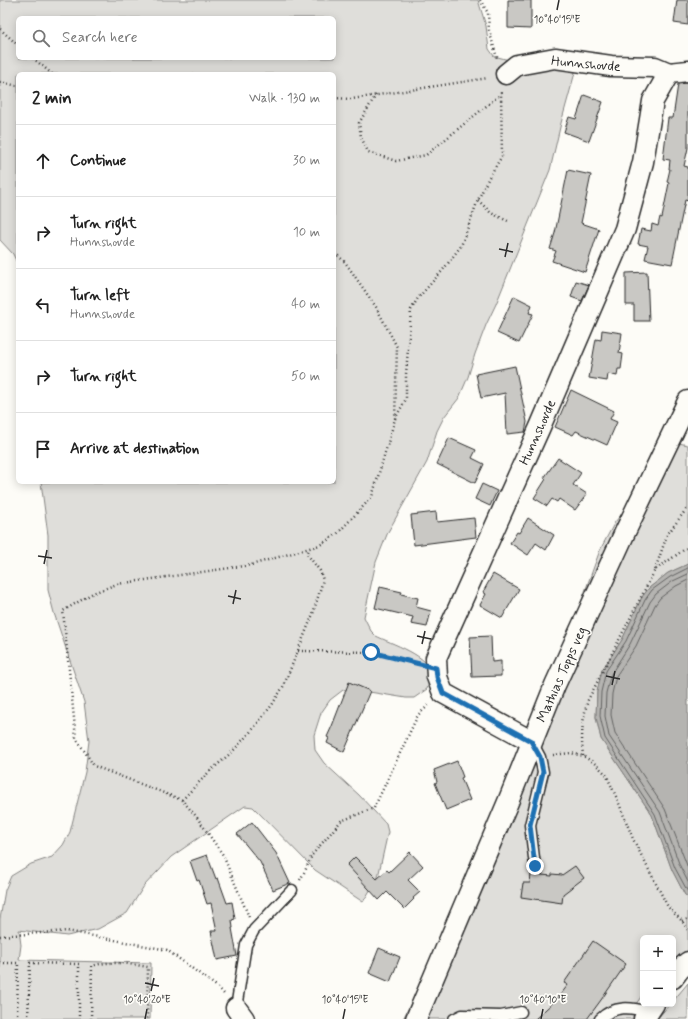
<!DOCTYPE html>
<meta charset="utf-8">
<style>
body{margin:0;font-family:Mynerve,sans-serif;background:#f6f6f6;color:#222}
.controls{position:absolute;right:12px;bottom:12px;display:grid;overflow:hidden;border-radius:6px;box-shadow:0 2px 10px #0003}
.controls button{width:36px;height:36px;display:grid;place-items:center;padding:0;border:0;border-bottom:1px solid #e0e0e0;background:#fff;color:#222;font:20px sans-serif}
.stop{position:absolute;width:12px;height:12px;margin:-9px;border:3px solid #1f6fb2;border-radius:50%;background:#fff}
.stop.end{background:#1f6fb2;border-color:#fff;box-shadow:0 1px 4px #0008}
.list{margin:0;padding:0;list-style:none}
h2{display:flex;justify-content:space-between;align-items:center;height:52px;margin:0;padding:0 16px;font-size:17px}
h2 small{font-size:13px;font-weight:400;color:#767676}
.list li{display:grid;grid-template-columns:26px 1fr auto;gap:12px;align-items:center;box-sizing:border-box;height:72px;padding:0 16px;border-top:1px solid #e0e0e0}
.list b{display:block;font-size:15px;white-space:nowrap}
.list p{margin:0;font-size:13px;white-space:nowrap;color:#767676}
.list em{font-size:13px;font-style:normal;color:#767676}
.icon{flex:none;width:22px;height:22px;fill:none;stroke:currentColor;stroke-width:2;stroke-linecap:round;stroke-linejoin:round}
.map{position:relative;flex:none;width:688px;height:1019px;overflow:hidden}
.search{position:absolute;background:#fff;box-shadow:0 2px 10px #0003;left:16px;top:16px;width:320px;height:44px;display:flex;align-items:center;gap:10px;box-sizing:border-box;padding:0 14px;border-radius:6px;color:#767676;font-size:15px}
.panel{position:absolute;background:#fff;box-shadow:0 2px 10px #0003;left:16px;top:72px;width:320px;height:412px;border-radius:6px}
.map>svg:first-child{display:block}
.green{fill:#dfdeda;stroke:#858482;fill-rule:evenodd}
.water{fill:#b5b4b1;stroke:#7e7d7b}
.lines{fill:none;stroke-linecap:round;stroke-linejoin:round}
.shore{stroke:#626261;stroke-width:1}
.building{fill:#c9c8c4;stroke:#2b2b2b}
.service-casing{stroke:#2b2b2b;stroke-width:13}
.minor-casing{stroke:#2b2b2b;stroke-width:23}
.path{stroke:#2b2b2b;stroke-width:2.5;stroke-dasharray:1 3;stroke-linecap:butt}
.service{stroke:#fdfcf7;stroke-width:10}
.minor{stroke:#fdfcf7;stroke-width:20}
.route{stroke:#1f6fb2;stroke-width:5}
.ticks{fill:none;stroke:#2b2b2b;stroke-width:1.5}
.labels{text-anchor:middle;stroke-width:3.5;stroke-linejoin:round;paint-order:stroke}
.street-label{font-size:14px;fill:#2b2b2b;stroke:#fdfcf7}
.ticks-label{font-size:10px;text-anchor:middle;fill:#2b2b2b;stroke:#fdfcf7;stroke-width:3.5;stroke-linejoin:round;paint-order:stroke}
</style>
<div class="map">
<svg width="688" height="1019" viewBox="0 0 688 1019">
<rect width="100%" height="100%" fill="#fdfcf7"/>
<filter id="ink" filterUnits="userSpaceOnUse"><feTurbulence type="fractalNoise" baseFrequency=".025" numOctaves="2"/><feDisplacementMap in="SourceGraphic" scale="8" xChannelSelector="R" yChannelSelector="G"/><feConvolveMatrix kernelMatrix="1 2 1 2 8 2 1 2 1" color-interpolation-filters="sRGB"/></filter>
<g filter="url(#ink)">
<g class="green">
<path d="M0,0h478l8,26 3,23 5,7 15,4 67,9 -15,54 -11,47 -54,134 -10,21 -11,29 -7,23 -9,21 -15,19 -7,14 -10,31 -39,70 -12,30 -12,55 7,14 5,5c14,7 55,20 55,38 0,5 -3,11 -4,15l-13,9h-8l-55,-9 -8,1 -13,10 -9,13 -7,22 1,15 9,13 35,32 27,29 2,8 -10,45 -15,25 -48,-32 -62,-63 -8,-1 -74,51 -27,29 -17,27 -29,16 -31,7 -48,-6 2,15 -2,15 132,3 -1,56h-150v-100l5,-29 6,-14 20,-12 21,-7 11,-12 7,-13 15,-60 4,-31 -5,-39 -30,-89 -6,-23v-55l-7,-53h293v-408h-316v191l-5,-11 -13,-14zM18,18h316v40h-316z"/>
<path d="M660,439l28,6v119l-20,9 -19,15 -7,9 -20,43 -20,30 -5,22 -1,25 5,22 51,76 20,55 13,25 3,2v57l-15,15v-31h-30v56l-7,10 -3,8 3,7h-233l11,-22 37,-87 27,-56 51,-132 41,-89 30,-83 15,-28 15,-18z"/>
<path d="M688,983v36h-31l13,-15h3v-3z"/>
</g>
<path class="water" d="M688,564v333l-3,-2 -13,-25 -20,-55 -51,-76 -5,-22 1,-25 5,-22 20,-30 20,-43 7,-9 19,-15z"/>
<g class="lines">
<g class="shore">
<path d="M688,568l-18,9 -18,13 -7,10 -19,41 -20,30 -5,21 -1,24 5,22 50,76 20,54 13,24"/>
<path d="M688,574l-15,7 -17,13 -6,8 -20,42 -19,30 -5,19 -1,23 4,20 51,76 20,54 8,16"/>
<path d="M688,580l-12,6 -16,12 -5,7 -19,41 -20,30 -4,18 -1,21 4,18 50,76 23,59"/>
</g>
</g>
<g class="building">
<path d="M508,0h23v29l-23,-1z"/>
<path d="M677,0h11v25l-14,-2z"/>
<path d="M688,83v65l-4,18 4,1v34l-3,-1 -13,64 -27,-5 3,-13 -10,-2 3,-15 10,2 1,-7 6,2 2,-9 2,1 7,-35 -2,-1 3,-13h-1l1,-9 -7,-1 5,-41h5l5,-34z"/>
<path d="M584,95l19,7 -14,39 -25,-9 5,-15 7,2z"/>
<path d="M568,170l23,5 -10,48 18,6 -14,43 -33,-11 4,-10 -6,-2 5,-16z"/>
<path d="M647,272l2,49h-15v-16h-8v-32z"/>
<path d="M576,281l13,4 -7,16 -11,-4z"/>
<path d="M514,296l18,9 -3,8 4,1 -14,29 -22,-10z"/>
<path d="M602,330l20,3 -3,20 4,1 -2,15h-3l-1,7 -9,-2 -1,7 -18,-3 7,-39 5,1z"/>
<path d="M515,366l12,56 -2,10 -18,2 -2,-41 -24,5 -5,-24z"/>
<path d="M571,390l43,21 -4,8 7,3 -10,23 -31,-14 -3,4 -18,-8z"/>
<path d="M449,438l27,12 -4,8 12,6 -9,19 -38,-19z"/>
<path d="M558,458l23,15 -8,12 14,9 -12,16 -16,-11 -2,3 -5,-3 -5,7 -13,-8 12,-19 -2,-1z"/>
<path d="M482,484l15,7 -7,15 -15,-7z"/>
<path d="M436,512l1,10 37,-4 2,19 -62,8 -3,-30z"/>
<path d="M528,518l26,17 -8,15 -10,-7 -8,12 -18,-12 7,-11 2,1z"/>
<path d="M493,574l26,15 -17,29 -22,-13 6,-11 -3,-2z"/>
<path d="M380,587l22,5 -1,2 17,4 -2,9 15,4 -4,16 -16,-3 2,-7 -38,-9z"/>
<path d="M491,636l1,26 9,-1v15l-29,1 -2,-40z"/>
<path d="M349,682l21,9 -26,61 -17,-9 2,-5 -2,-1 5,-11z"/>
<path d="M457,761l6,16 -2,1 9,22 -24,10 -11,-27 2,-1 -3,-12z"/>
<path d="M252,822l24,31 14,30 -17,7 -13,-28 -23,-28z"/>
<path d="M410,852l13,14 -15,14 12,12 -7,6 1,1 -10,10 -17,-17 -8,8 -32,-35 8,-8 22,22 10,-9 2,2z"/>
<path d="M207,855l9,24 2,-1 9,25 5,-1 3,17 -3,1 1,8h-1l5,28 -20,4 -6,-29h6l-6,-28 -4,1 -8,-24 -2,1 -7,-20z"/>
<path d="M575,866l9,12 -21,16 -1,9 -41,-6 2,-14h7l1,-9 21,2v-2l10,1z"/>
<path d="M593,941l33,23 -25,36 -14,19h-52l22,-20 11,-14 -4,-2z"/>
<path d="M379,948l21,9 -10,25 -21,-9z"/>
</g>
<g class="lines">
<g class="service-casing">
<g id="service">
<path d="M532,742l8,15 3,15 -13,53 5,41"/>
<path d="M236,1008l10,-63 8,-15 38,-40"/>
<path d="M454,1019l8,-4 39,1 20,-4"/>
<path d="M600,1019c14,-14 31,-12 49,-7"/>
</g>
</g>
<g class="minor-casing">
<g id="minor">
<path d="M506,74l11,-9 38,-7 56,8 44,1 14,6"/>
<path d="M531,741l-88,-48 -6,-16 -1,-19 104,-231 85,-198 18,-67 10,-61 16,-28 19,-2"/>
<path d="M673,978l6,-8 9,-8"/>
<path d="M236,1008l8,11"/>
<path d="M416,1019l92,-217 47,-117 71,-155 62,-129"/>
<path d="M644,1019l10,-15"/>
</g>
</g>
<g class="path">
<path d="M480,0l8,13 1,17 8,28"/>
<path d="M0,29l18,16"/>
<path d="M33,58l19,16"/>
<path d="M0,82l18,4"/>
<path d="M376,95l-17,28 2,14 7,15 28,9 30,-6 75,-61"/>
<path d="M334,98l18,1 136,-21"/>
<path d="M478,200l13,13 19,9"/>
<path d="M395,419l11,-20v-25l5,-64 7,-12 25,-28 18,-24 17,-46 11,-23 13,-21 -1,-64"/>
<path d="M655,570l12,-35 21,-28"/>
<path d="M298,651l73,1 47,12"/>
<path d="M553,755l18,-2 12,3 10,6 13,12 12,27 15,38 35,68 14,14 6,9"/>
<path d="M583,756c-2,-21 -1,-35 5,-56l67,-130 33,-23"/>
<path d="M182,800l26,-27 24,-21 21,-23 19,-24 11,-18 30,-73 10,-34 -3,-9 -13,-17 3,-6"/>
<path d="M300,880l5,-9 7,-16 29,-34 33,-13 44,-93 12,-11"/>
<path d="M249,917l-26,-62 -27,-39 -14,-16 -88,-34 -18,-28 -13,-127 30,-18 24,-9 134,-19 69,-20 17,-11 35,-37 23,-78 2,-72 -21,-40 -31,-45 -11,-10"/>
<path d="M682,921l6,-2"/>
<path d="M0,936l67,-5 100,19 52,38 5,6"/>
<path d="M0,963h18l-1,56"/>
<path d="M28,1019l2,-56 49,1v55"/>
<path d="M91,1019l1,-53c17,-6 38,-2 56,1l-1,52"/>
</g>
<use href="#service" class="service"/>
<use href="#minor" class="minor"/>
</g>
</g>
<g class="lines" filter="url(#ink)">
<path class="route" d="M371,652l65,16 1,9 6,16 88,48 9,16 3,15 -13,53 5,41"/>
</g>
<path class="ticks" d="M557,10l2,-10M499,249l14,3M505,257l3,-14M38,556l14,2M44,564l3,-14M228,596l13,3M233,604l3,-14M417,636l14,3M422,644l3,-13M606,676l14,3M612,685l3,-14M145,983l14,3M151,991l3,-13M145,1019l2,-10M343,1019l2,-10M541,1019l2,-10"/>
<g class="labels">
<g class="street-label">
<text transform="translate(586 63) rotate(5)" y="5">Hunnshovde</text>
<text transform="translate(537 432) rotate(-66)" y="5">Hunnshovde</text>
<text transform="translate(561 674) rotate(-66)" y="5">Mathias Topps veg</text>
</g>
</g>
<g class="ticks-label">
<text x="557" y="23">10°40'15"E</text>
<text x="147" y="1003">10°40'20"E</text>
<text x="345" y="1003">10°40'15"E</text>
<text x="543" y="1003">10°40'10"E</text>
</g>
</svg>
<div class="controls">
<button>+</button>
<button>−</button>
</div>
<div class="stop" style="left:371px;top:652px"></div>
<div class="stop end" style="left:535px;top:866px"></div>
<div class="search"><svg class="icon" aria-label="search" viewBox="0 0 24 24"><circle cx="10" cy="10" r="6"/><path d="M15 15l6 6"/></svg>Search here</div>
<section class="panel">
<h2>2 min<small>Walk · 130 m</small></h2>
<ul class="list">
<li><svg class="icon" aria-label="ahead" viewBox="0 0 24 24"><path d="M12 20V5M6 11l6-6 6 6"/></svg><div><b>Continue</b></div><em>30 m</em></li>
<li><svg class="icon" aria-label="right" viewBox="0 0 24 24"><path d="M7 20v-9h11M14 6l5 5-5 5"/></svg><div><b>Turn right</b><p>Hunnshovde</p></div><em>10 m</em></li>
<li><svg class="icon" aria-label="left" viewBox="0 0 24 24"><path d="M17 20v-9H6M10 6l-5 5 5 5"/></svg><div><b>Turn left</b><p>Hunnshovde</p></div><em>40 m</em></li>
<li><svg class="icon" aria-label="right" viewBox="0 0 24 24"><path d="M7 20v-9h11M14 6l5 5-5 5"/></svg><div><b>Turn right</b></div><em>50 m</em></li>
<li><svg class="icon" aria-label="arrive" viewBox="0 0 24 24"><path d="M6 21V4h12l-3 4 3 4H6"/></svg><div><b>Arrive at destination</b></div></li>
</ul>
</section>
</div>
